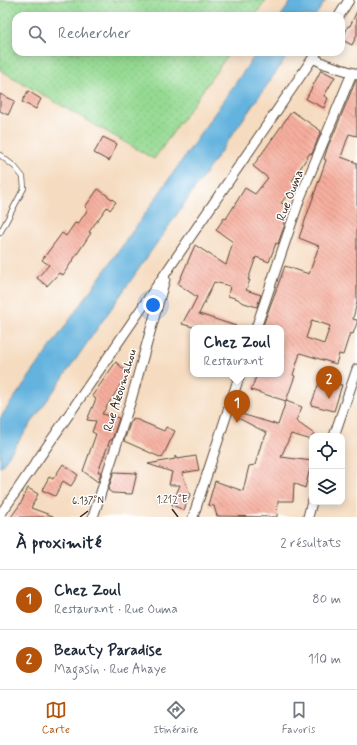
<!DOCTYPE html>
<html lang="fr">
<meta charset="utf-8">
<style>
body{margin:0;font-family:Mynerve,sans-serif;background:#f6f6f7;color:#1f2937}
.controls{position:absolute;right:12px;bottom:12px;display:grid;overflow:hidden;border-radius:8px;box-shadow:0 2px 10px #0003}
.controls button{width:36px;height:36px;display:grid;place-items:center;padding:0;border:0;border-bottom:1px solid #e0e1e3;background:#fff;color:#1f2937;font:20px sans-serif}
.you{position:absolute;left:153px;top:305px;width:14px;height:14px;margin:-10px;border:3px solid #fff;border-radius:50%;background:#1a73e8;box-shadow:0 0 0 6px #1a73e833}
.badge{display:grid;place-items:center;width:26px;height:26px;border-radius:50%;background:#b45309;color:#fff;font-size:13px;font-weight:700}
.pin{position:absolute;translate:-50% -33px;filter:drop-shadow(0 1px 2px #0008)}
.pin::after{content:'';position:absolute;top:21px;width:14px;height:12px;background:inherit;clip-path:polygon(0 0,100% 0,50% 100%)}
.popup{position:absolute;left:190px;top:325px;width:94px;height:52px;box-sizing:border-box;display:grid;place-content:center;border-radius:8px;background:#fff;filter:drop-shadow(0 1px 3px #0005);font-size:13px;white-space:nowrap;color:#747a83}
.popup b{font-size:15px;color:#1f2937}
.popup::after{content:'';position:absolute;left:50%;top:100%;margin-left:-8px;border:8px solid transparent;border-top-color:#fff}
.list{margin:0;padding:0;list-style:none}
h2{display:flex;justify-content:space-between;align-items:center;height:52px;margin:0;padding:0 16px;font-size:17px}
h2 small{font-size:13px;font-weight:400;color:#747a83}
.list li{display:grid;grid-template-columns:26px 1fr auto;gap:12px;align-items:center;box-sizing:border-box;height:60px;padding:0 16px;border-top:1px solid #e0e1e3}
.list b{display:block;font-size:15px;white-space:nowrap}
.list p{margin:0;font-size:13px;white-space:nowrap;color:#747a83}
.list em{font-size:13px;font-style:normal;color:#747a83}
.icon{flex:none;width:22px;height:22px;fill:none;stroke:currentColor;stroke-width:2;stroke-linecap:round;stroke-linejoin:round}
.map{position:relative;flex:none;width:357px;height:517px;overflow:hidden}
.search{position:absolute;background:#fff;box-shadow:0 2px 10px #0003;left:12px;right:12px;top:12px;height:44px;display:flex;align-items:center;gap:10px;box-sizing:border-box;padding:0 14px;border-radius:12px;color:#747a83;font-size:15px}
.sheet{height:172px;background:#fff}
nav{display:flex;justify-content:space-around;align-items:center;box-sizing:border-box;height:56px;border-top:1px solid #e0e1e3;background:#fff;font-size:11px;color:#747a83}
nav a{display:grid;justify-items:center;gap:2px}
nav .on{color:#b45309}
.map>svg:first-child{display:block}
.grass{fill:url(#grass-dots);stroke:#688258}
.water{fill:#63b3de;stroke:#4f6e7e}
.building{fill:url(#building-back-hatch);fill-rule:evenodd}
.lines{fill:none;stroke-linecap:round;stroke-linejoin:round}
.lane-casing{stroke:#574536;stroke-width:6}
.street-casing{stroke:#574536;stroke-width:11}
.lane{stroke:#fff;stroke-width:4.5}
.street{stroke:#fff;stroke-width:9}
.ticks{fill:none;stroke:#3b2a1e;stroke-width:1.5}
.labels{text-anchor:middle;stroke-width:3;stroke-linejoin:round;paint-order:stroke}
.street-label{font-size:13px;fill:#3b2a1e;stroke:#fff}
.ticks-label{font-size:10px;text-anchor:middle;fill:#3b2a1e;stroke:#fff;stroke-width:3;stroke-linejoin:round;paint-order:stroke}
</style>
<div class="map">
<svg width="357" height="517" viewBox="0 0 357 517">
<defs>
<pattern id="grass-dots" width="8" height="8" patternUnits="userSpaceOnUse"><rect width="8" height="8" fill="#95da93"/><path d="M2 2h.1M6 6h.1" fill="none" stroke="#81bb7e" stroke-width="1.8" stroke-linecap="round"/></pattern>
<pattern id="building-back-hatch" width="6" height="6" patternUnits="userSpaceOnUse"><rect width="6" height="6" fill="#f6ae9e"/><path d="M-1 5l2 2M0 0l6 6M5-1l2 2" fill="none" stroke="#c88e80"/></pattern>
</defs>
<rect width="100%" height="100%" fill="#fff"/>
<filter id="ink" filterUnits="userSpaceOnUse"><feTurbulence type="fractalNoise" baseFrequency=".025" numOctaves="2"/><feDisplacementMap in="SourceGraphic" scale="8" xChannelSelector="R" yChannelSelector="G"/><feConvolveMatrix kernelMatrix="1 2 1 2 8 2 1 2 1" color-interpolation-filters="sRGB"/></filter>
<filter id="wash" filterUnits="userSpaceOnUse"><feTurbulence type="fractalNoise" baseFrequency=".012" numOctaves="4" result="noise"/><feDisplacementMap in="SourceGraphic" scale="16" xChannelSelector="R" yChannelSelector="G"/><feGaussianBlur stdDeviation="0.9" result="paint"/><feColorMatrix in="noise" values="0 0 0 0 0 0 0 0 0 0 0 0 0 0 0 0 0 1.4 0 .05"/><feComposite in="paint" operator="in"/></filter>
<g filter="url(#wash)">
<rect width="100%" height="100%" fill="#f5dbbf"/>
<path class="grass" d="M0,0h266l-11,16h-239v36h214l-76,107 -154,-89z"/>
<g class="water">
<path d="M292,0h34l-11,16h-34z"/>
<path d="M257,52h33l-290,416v-50l142,-200z"/>
</g>
<g id="blocks">
<g class="building">
<path d="M357,11v24l-5,10 -10,-5 6,-14h2z"/>
<path d="M321,70l14,7 -11,19 4,2 -4,10 -18,-9z"/>
<path d="M356,80h1v56l-8,-2 -8,23 16,6v139l-4,17 4,1v3l-4,11 -3,-1 -7,22 -4,-1 -3,10 -36,-11 -7,22 2,1 -9,25 -35,-11 6,-16h24v-46h-19l23,-62 24,8 10,-28 -20,-8 27,-78 -2,-1 4,-13 4,-8zM312,320l18,6 -6,18 -18,-6z"/>
<path d="M28,91l13,8 -5,10 -14,-7z"/>
<path d="M0,94l15,7 -7,14 -8,-4z"/>
<path d="M292,111l29,20 -9,23 -2,-1 -18,28 4,3 -15,19 9,3 -7,18 2,1 -4,10 -3,9 -2,-1 -7,19 -13,-5 -8,23h2l-4,10 15,5 -4,12 -16,-5 -3,-3 -10,-3 2,-10 -16,-4 -15,32 37,12 -1,2h-38l-15,-4 7,-13h1l7,-14 -19,-13 17,-39 31,20 7,-23 -17,-12 8,-12 2,1 19,-31 10,6 13,-16 -15,-12z"/>
<path d="M103,137l14,7 -8,17 -15,-8z"/>
<path d="M98,189l18,13 -6,8 -3,-3 -18,25 2,1 -28,42 -4,-2 -12,13 -10,-8 12,-13 -7,-5 20,-27 4,3 9,-13 3,1 10,-15 -3,-2z"/>
<path d="M116,362l12,11 -26,41 17,4 -7,22h-2l-12,32h3l-3,10 -15,-11 13,-37 -4,-2 4,-11 -9,-1 9,-21 -4,-3z"/>
<path d="M320,380l22,5 -8,26 -23,-6z"/>
<path d="M286,401l16,6 -6,14 21,15h-5v4l-21,-6 -10,23 31,4 -7,27 -11,-5 -1,18h-15l-1,16 -60,-1 -3,-10 -6,-1 7,-24 28,10 6,-25 6,-1 7,-24h1l4,-8 -31,-16 2,-4 40,12z"/>
<path d="M133,418l31,13 2,-4 9,4 -13,27 -38,-17 7,-20h1z"/>
<path d="M175,456l2,3 19,-3 3,14 -17,3 8,22 -6,15 -12,-5 8,-20h-11l3,-13 -24,-8 27,-5z"/>
<path d="M63,464l15,11 -7,11 -8,-5 -8,15 -13,-6 7,-13 4,2z"/>
<path d="M114,472l23,1 -5,21 -20,-1 -4,-3z"/>
<path d="M28,488l10,6 -7,14 22,8v1h-42l10,-14z"/>
</g>
</g>
</g>
<g filter="url(#ink)">
<use href="#blocks" fill-opacity="0" stroke="#574536" stroke-width="1"/>
<g class="lines">
<g class="lane-casing">
<path id="lane" d="M0,155l15,12 8,10 1,11 -24,45"/>
</g>
<g class="street-casing">
<g id="street">
<path d="M339,16l10,-16"/>
<path d="M313,58l12,6 32,10"/>
<path d="M256,328l44,-130 52,-125"/>
<path d="M334,436l23,-67"/>
<path d="M0,515l317,-463"/>
<path d="M93,517l38,-117 34,-121"/>
<path d="M193,517l47,-143"/>
<path d="M308,517l4,-15"/>
</g>
</g>
<use href="#lane" class="lane"/>
<use href="#street" class="street"/>
</g>
</g>
<path class="ticks" d="M172,509l6,8M80,517l8,-6"/>
<g class="labels">
<g class="street-label">
<text transform="translate(289 195) rotate(-69)" y="5">Rue Ouma</text>
<text transform="translate(119 390) rotate(-73)" y="5">Rue Akoumahou</text>
</g>
</g>
<g class="ticks-label">
<text x="172" y="503">1.212°E</text>
<text x="88" y="504">6.137°N</text>
</g>
</svg>
<div class="controls">
<button><svg class="icon" aria-label="locate" viewBox="0 0 24 24"><circle cx="12" cy="12" r="6"/><path d="M12 2v4M12 18v4M2 12h4M18 12h4"/></svg></button>
<button><svg class="icon" aria-label="layers" viewBox="0 0 24 24"><path d="M12 4l9 5-9 5-9-5zM3 14l9 5 9-5"/></svg></button>
</div>
<div class="you"></div>
<div class="pin badge" style="left:237px;top:423px">1</div>
<div class="popup"><b>Chez Zoul</b>Restaurant</div>
<div class="pin badge" style="left:329px;top:399px">2</div>
<div class="search"><svg class="icon" aria-label="search" viewBox="0 0 24 24"><circle cx="10" cy="10" r="6"/><path d="M15 15l6 6"/></svg>Rechercher</div>
</div>
<section class="sheet">
<h2>À proximité<small>2 résultats</small></h2>
<ul class="list">
<li><span class="badge">1</span><div><b>Chez Zoul</b><p>Restaurant · Rue Ouma</p></div><em>80 m</em></li>
<li><span class="badge">2</span><div><b>Beauty Paradise</b><p>Magasin · Rue Ahaye</p></div><em>110 m</em></li>
</ul>
</section>
<nav>
<a class="on"><svg class="icon" aria-label="map" viewBox="0 0 24 24"><path d="M3 6l6-2 6 2 6-2v14l-6 2-6-2-6 2zM9 4v14M15 6v14"/></svg>Carte</a>
<a><svg class="icon" aria-label="directions" viewBox="0 0 24 24"><path d="M12 3l9 9-9 9-9-9zM9 14v-3h6M13 9l2 2-2 2"/></svg>Itinéraire</a>
<a><svg class="icon" aria-label="saved" viewBox="0 0 24 24"><path d="M7 4h10v16l-5-4-5 4z"/></svg>Favoris</a>
</nav>
